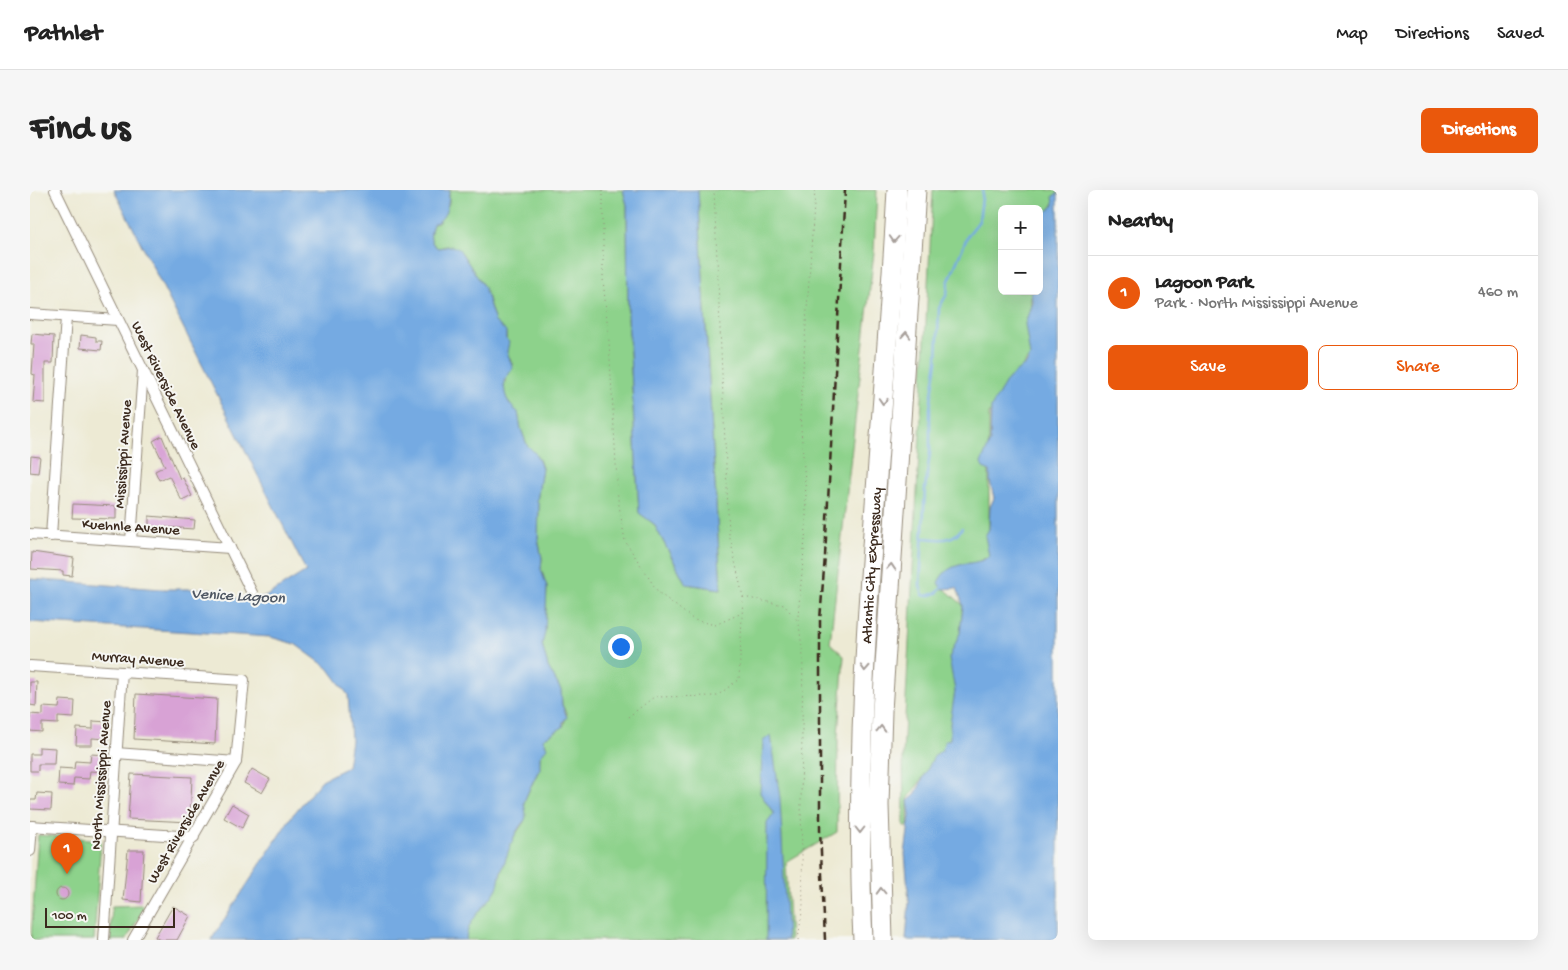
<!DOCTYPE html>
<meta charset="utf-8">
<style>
body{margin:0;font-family:"Gochi Hand",sans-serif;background:#f6f6f6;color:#222}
.controls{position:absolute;right:15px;top:15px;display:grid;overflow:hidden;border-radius:8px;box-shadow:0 5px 20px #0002}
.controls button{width:45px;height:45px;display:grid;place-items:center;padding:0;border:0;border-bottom:1px solid #e0e0e0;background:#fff;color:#222;font:25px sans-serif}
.scale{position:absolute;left:15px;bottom:12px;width:130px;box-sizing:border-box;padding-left:5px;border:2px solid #3b2a1e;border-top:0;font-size:14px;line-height:18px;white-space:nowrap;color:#3b2a1e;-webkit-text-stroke:4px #f6f6f2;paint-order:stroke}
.you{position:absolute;left:590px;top:456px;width:18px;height:18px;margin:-12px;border:4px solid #fff;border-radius:50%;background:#1a73e8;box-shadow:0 0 0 8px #1a73e833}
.badge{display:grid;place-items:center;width:32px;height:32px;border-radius:50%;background:#ea580c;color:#fff;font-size:16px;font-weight:700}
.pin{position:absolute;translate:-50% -41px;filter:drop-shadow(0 1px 2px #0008)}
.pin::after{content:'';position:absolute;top:26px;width:18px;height:15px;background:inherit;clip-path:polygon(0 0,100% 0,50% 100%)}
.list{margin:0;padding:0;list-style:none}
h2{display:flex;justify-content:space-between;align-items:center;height:65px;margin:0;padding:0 20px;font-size:21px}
h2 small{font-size:16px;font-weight:400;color:#767676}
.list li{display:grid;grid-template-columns:32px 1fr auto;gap:15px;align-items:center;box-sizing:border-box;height:75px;padding:0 20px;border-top:1px solid #e0e0e0}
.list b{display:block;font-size:19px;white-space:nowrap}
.list p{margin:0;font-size:16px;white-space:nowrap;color:#767676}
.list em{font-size:16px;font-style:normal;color:#767676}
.actions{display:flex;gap:10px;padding:15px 20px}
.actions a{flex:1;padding:11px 0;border:1px solid #ea580c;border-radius:8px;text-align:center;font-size:18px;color:#ea580c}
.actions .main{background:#ea580c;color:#fff}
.map{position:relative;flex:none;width:1028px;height:750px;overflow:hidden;border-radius:8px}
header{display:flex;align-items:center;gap:30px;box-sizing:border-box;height:70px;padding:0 25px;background:#fff;border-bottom:1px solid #e0e0e0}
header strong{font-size:24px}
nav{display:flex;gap:28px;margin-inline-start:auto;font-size:18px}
.intro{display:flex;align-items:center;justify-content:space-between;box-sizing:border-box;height:120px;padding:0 30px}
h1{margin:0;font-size:35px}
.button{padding:12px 22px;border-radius:8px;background:#ea580c;color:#fff;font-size:18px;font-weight:700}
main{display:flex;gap:30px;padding:0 30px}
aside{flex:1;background:#fff;border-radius:8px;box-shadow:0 5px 20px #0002}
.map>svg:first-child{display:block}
.green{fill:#8dd28b;stroke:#647e54}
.water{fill:#74aae2;stroke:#586a80}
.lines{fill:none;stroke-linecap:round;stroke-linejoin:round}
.stream{stroke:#74aae2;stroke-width:2.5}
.building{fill:#d8a2d5}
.minor-casing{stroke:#948a79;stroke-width:12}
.motorway-casing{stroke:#948a79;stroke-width:21}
.path{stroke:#948a79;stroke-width:1;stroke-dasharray:1 4;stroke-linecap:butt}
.minor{stroke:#fff;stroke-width:10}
.motorway{stroke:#fff;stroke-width:19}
.rail{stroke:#3b2a1e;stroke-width:2.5;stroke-dasharray:8 4;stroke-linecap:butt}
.oneway{stroke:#a79f9a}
.labels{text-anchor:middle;stroke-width:4;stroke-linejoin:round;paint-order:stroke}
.street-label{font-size:15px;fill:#3b2a1e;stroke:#f6f6f2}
.water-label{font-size:16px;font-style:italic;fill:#4f5763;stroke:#f6f6f2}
</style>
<header>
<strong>Pathlet</strong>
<nav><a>Map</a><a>Directions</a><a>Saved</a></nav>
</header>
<div class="intro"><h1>Find us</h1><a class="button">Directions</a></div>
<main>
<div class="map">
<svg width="1028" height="750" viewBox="0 0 1028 750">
<rect width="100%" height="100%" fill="#f6f6f2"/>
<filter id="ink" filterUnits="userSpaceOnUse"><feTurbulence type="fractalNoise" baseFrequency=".02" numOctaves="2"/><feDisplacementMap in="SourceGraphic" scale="10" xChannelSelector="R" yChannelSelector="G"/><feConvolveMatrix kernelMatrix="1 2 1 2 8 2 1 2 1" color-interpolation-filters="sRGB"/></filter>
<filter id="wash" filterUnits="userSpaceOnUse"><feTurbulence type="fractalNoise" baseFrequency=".0096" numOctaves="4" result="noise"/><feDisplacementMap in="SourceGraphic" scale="20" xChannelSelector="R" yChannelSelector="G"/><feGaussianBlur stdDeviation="1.12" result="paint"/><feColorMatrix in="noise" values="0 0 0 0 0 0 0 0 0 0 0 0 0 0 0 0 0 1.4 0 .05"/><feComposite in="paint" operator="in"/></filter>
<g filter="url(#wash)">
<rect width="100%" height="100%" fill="#edead4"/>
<g class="green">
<path d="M419,0h174l4,15 1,111 11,196 15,12 32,60 35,5 -23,-399h179l-3,62 -44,391 14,13 -6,79 -1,97 -51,30 4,78h-324v-9l11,-19 19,-22 15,-49 13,-19v-21l15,-31 1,-14 6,-12 -3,-5 20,-12 4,-13 -5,-9 -1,-15 -13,-23 -6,-23 3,-15 2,-42 -6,-18 1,-11 -4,-19 1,-33 -2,-5 5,-33 -3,-9 -12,-14 -6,-16 -3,-16c-18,-15 -17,-28 -5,-47l-6,-14 -1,-19 -11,-11 -9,-30 -24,-39 -15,-7 -9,2c-10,-6 -8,-15 -5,-24l5,-1 11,-20z"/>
<path d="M903,0h125v5l-19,36v-22h-37v82h29l-1,65 -41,58v142l-51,27 25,22 -12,132 -43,62v27h-4l-1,-71z"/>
<path d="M8,645l63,5 -7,100h-63z"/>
<path d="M112,715l2,4 -18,31h-16l2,-34z"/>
</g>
<g class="water">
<path d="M84,0h335c0,13 -2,30 -16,34 -3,9 -5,18 5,24l14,-2 7,3 25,38 11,35 11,9v8l3,3 -2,10 6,16 -9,13c0,14 3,23 14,31l3,17 6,16 9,9 6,14 -5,33 2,5 -1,33 4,19 -1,11 6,18 -2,46 -3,11 6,23 13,23 1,15 5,12 -4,5v5l-20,12 4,9 -7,8v13c-3,3 -16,31 -16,34 1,7 3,11 1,17 -13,14 -16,32 -23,49 -3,6 -2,13 -5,19 -9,18 -30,30 -31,52h-255l80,-123 31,-37 25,-13 4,-27 -3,-45 -20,-27 -33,-24 -25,-7 -240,-15v-43l131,10h50l33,12 21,-4 41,-26z"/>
<path d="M593,0h75l23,399 -35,-5 -32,-60 -15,-11 -11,-197 -1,-111z"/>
<path d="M1028,3v747h-152l3,-38 -4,-48 5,-39 -2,-14 7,-6 19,-39 8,-6 3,-9 5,-2v-16l5,-32 -6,-33 11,-25 3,-28 -6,-17 -15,1 -4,-6c11,-26 38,-15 51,-27l-4,-20 4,-7 1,-22 4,-9 -4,-17v-10l-7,-3 -2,-5 9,-21 1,-35 17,-28 19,-16 3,-7 -5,-32 7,-22 -1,-11h8v-68l4,-8 11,-10 -1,-9z"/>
<path d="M741,545l9,63 7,142h-21l1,-117 7,-9 -14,-21 3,-52z"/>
</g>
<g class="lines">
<g class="stream">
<path d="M894,348c15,1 28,5 38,-10"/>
<path d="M911,398l-4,5 -10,3 -4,-1 -3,-9 5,-97 5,-36v-45l7,-47 2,-53 8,-14 1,-11 20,-48 11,-14 4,-31"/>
</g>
</g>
<g id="blocks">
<g class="building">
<path d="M2,144l22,2 -1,27h-8v40l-12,-1 2,-27 -3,-1 2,-30h-3z"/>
<path d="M51,145l15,2v4h6l-1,9 -21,-2z"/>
<path d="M132,246l18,43 3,-1 9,18 -10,5 -13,-25 -10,4 -4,-9 10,-5 -12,-25z"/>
<path d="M1,266l9,1 -2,16 -8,-1z"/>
<path d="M43,314l43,2v13l-44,-1z"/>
<path d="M119,326l46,4 -1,9 -45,-3z"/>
<path d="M2,362l42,6 -2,18 -9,-1v-4l-32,-2z"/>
<path d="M0,492h7l-1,24 -6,-1z"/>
<path d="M106,504l81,5 -2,45 -81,-5z"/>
<path d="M30,510l15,1 -1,17 -16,-1v7l-16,-1v9l-12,-1v-17l13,1v-8l16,1z"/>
<path d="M63,531l16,1 -1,17 -16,-1v7h-16l1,-17 16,1z"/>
<path d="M9,557l16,1 -1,16h-16v7h-8v-17h9z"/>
<path d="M61,564l15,1 -1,17 -15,-1 -1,8 -15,-1 -1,8 -15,-1 1,-17 15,1 1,-8 15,1z"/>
<path d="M222,579l18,10 -8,14 -18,-10z"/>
<path d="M101,584l61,3 -2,45 -62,-3z"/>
<path d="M7,603l15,1 -1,16 -21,-1v-9h6z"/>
<path d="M202,614l17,10 -7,14 -18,-10z"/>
<path d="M98,660h16l-3,52 -18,-2z"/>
<circle cx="32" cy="704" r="6"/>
<path d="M143,716l17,10 -13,24h-17l-5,-3z"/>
</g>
</g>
</g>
<g filter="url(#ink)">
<use href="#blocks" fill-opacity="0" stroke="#948a79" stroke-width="1"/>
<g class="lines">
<g class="minor-casing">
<g id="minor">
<path d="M25,0l197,403"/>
<path d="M0,124l88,6"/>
<path d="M0,344l200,14"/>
<path d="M21,346l15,-219"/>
<path d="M101,351l12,-171"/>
<path d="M0,476l214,14 -8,82 -103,178"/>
<path d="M86,563l120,9"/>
<path d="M0,636l164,11"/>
<path d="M0,661l2,-25"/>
<path d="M74,750l18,-268"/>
</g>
</g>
<g class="motorway-casing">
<g id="motorway">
<path id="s1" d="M833,750c-12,-250 21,-500 34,-750"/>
<path d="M853,750l-4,-135 3,-94 34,-521"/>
</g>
</g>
<g class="path">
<path d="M573,0v89l6,62 9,158 7,42 33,51 36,28 21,5 27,-12"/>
<path d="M713,407l41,8 14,16"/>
<path d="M598,527l26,-20 63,-1 22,-17 4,-82 -14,-63 -15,-344"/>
<path d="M768,750l5,-35 -2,-100 2,-149 -5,-40 8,-88v-32l-6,-82 15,-224"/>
</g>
<use href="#minor" class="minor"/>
<use href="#motorway" class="motorway"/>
<path class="rail" d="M795,750l-5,-110v-210l5,-64 20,-366"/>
</g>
<defs><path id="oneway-chevron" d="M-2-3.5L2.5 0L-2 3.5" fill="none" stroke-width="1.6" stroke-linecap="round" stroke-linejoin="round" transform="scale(1.25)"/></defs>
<g class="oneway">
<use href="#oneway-chevron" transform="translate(864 49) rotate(94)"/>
<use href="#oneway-chevron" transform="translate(876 145) rotate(-86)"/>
<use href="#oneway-chevron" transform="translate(853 211) rotate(94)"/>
<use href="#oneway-chevron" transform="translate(861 377) rotate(-86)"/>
<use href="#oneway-chevron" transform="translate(835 478) rotate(93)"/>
<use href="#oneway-chevron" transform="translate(851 539) rotate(-88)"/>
<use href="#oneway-chevron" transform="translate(830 640) rotate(90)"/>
<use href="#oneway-chevron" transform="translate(851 701) rotate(-92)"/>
</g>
</g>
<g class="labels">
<g class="street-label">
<text transform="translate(137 195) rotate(64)" y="5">West Riverside Avenue</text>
<text transform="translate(92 264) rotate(-86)" y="5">Mississippi Avenue</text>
<text transform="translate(101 336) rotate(4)" y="5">Kuehnle Avenue</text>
<text dy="5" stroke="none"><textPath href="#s1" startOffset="375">Atlantic City Expressway</textPath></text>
<text transform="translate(108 468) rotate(4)" y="5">Murray Avenue</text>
<text transform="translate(70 585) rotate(-86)" y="5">North Mississippi Avenue</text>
<text transform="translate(155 631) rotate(-60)" y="5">West Riverside Avenue</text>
</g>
<g class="water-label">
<text transform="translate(208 404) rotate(3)" y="6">Venice Lagoon</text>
</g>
</g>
</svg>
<div class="controls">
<button>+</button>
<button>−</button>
</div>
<div class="scale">100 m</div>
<div class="you"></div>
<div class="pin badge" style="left:37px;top:684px">1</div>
</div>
<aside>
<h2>Nearby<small></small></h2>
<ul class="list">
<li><span class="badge">1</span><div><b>Lagoon Park</b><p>Park · North Mississippi Avenue</p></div><em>460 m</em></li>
</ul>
<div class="actions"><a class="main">Save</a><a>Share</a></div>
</aside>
</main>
